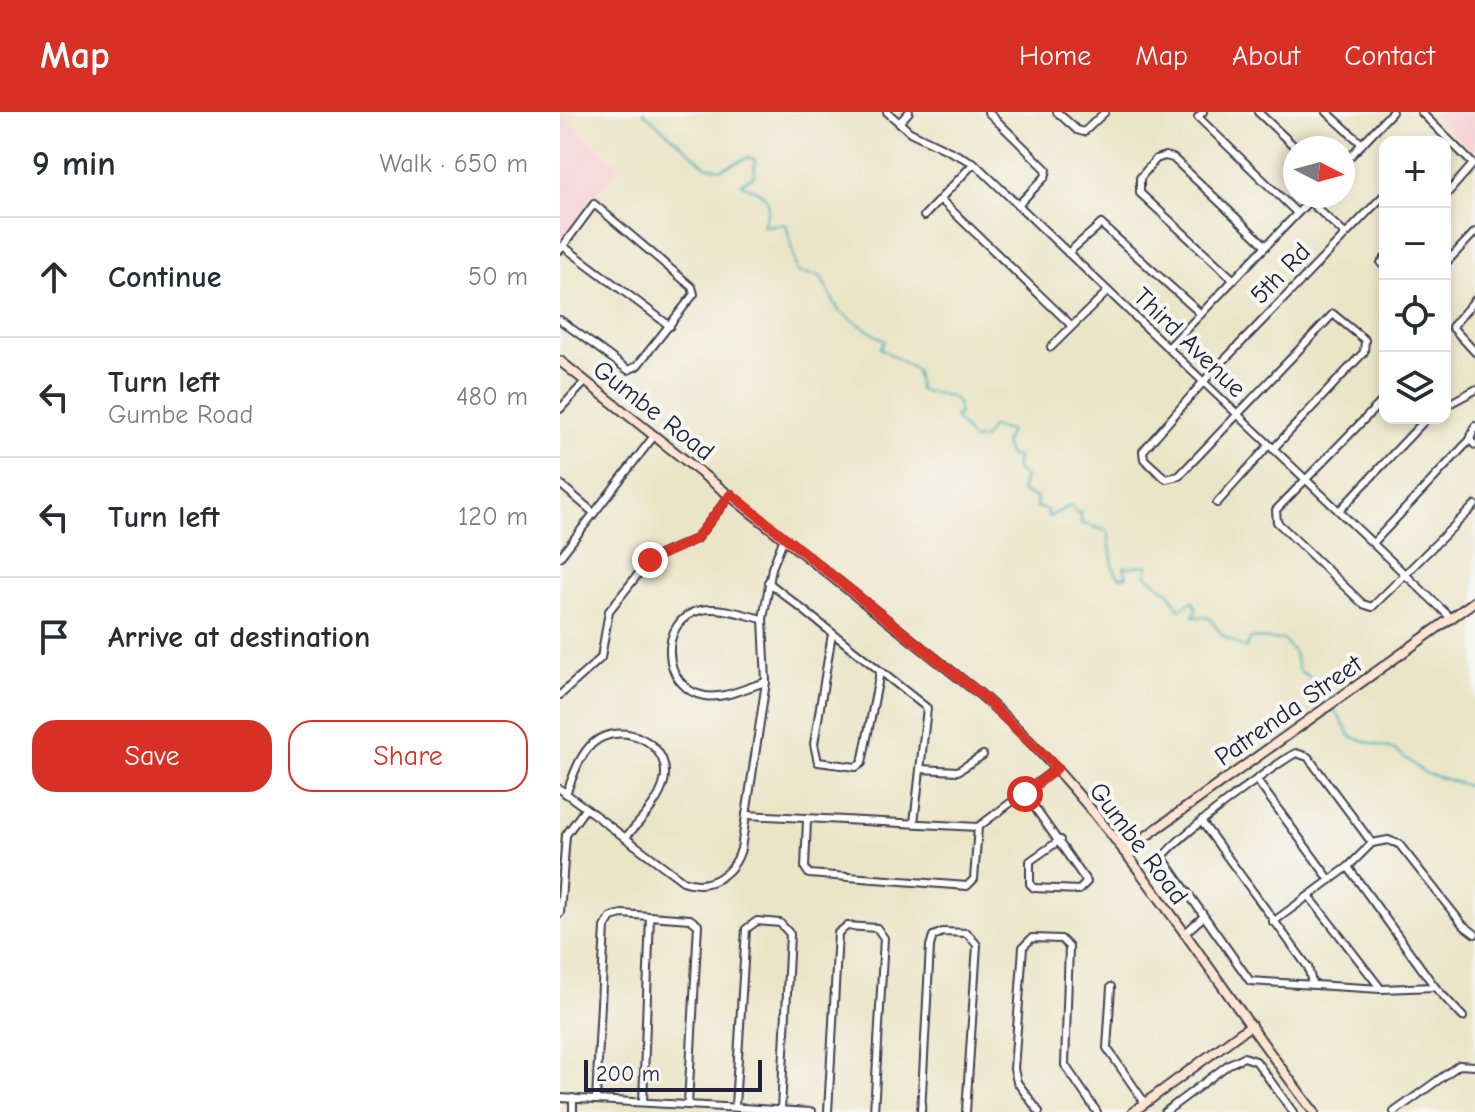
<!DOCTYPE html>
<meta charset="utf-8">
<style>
body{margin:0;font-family:"Comic Neue",sans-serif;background:#f2f2f3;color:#2b2b33}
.controls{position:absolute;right:24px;top:24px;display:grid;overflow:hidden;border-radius:16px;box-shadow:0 4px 12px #0003}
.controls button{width:72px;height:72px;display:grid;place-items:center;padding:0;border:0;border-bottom:2px solid #e1e1e2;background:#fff;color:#2b2b33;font:40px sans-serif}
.compass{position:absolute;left:723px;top:24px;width:72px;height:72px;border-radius:50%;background:#fff;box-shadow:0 4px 12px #0003;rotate:96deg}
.scale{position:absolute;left:24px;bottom:20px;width:178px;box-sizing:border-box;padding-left:8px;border:4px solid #22223b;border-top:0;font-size:22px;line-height:28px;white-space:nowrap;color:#22223b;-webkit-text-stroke:6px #f6f6f2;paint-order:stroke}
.stop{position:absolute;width:24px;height:24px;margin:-18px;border:6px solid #d93025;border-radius:50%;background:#fff}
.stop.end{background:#d93025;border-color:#fff;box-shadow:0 2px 8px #0008}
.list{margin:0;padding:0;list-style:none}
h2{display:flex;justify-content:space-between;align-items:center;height:104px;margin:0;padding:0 32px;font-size:34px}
h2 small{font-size:26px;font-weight:400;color:#7c7c81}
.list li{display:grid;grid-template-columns:52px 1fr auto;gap:24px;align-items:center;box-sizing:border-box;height:120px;padding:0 32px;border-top:2px solid #e1e1e2}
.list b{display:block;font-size:30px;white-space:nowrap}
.list p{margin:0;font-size:26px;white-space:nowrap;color:#7c7c81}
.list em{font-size:26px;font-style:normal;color:#7c7c81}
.actions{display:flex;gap:16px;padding:24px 32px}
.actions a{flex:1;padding:18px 0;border:2px solid #d93025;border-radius:24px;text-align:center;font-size:28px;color:#d93025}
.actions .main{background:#d93025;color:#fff}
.icon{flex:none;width:44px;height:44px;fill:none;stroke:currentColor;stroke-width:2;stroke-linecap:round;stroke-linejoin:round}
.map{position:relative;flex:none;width:915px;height:1000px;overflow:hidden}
header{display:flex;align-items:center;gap:48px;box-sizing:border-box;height:112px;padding:0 40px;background:#d93025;color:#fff}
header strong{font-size:38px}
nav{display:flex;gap:44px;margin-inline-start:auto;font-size:28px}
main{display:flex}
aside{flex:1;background:#fff}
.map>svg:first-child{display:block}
.built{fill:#f7cfd4}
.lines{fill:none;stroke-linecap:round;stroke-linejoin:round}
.stream{stroke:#40b0ba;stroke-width:2}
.street-casing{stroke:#403f50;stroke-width:10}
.secondary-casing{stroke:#403f50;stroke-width:12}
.street{stroke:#fff;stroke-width:6}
.secondary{stroke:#fde4d1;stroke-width:8}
.route{stroke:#d93025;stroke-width:10}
.labels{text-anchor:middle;stroke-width:8;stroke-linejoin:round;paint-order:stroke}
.street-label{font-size:26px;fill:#22223b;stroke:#f6f6f2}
</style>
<header>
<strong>Map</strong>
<nav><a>Home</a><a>Map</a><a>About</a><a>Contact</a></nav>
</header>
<main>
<aside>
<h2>9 min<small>Walk · 650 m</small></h2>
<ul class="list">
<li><svg class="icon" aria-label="ahead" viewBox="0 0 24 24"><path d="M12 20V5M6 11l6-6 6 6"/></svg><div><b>Continue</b></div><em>50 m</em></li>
<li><svg class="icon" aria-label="left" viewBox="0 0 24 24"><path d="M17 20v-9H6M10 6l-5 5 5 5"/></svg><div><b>Turn left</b><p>Gumbe Road</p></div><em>480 m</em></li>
<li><svg class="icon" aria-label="left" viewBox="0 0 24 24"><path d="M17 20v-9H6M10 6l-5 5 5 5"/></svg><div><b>Turn left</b></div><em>120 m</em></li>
<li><svg class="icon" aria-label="arrive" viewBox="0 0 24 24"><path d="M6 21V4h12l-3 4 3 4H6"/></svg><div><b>Arrive at destination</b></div></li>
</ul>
<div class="actions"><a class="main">Save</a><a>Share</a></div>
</aside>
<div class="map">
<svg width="915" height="1000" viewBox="0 0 915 1000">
<rect width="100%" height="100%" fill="#f6f6f2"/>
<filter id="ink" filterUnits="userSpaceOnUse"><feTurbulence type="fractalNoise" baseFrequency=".0125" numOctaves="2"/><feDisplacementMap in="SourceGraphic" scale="16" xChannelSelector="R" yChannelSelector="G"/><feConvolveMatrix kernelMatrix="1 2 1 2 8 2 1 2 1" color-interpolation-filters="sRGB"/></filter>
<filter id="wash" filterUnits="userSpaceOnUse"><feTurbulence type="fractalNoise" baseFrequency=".006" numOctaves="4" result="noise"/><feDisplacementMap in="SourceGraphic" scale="32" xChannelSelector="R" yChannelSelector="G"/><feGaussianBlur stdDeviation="1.8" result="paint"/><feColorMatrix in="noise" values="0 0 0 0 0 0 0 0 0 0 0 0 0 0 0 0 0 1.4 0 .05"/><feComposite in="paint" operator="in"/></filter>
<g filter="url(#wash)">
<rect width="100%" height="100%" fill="#ebe5c7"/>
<g class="built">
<path d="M0,0l59,54 -59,76z"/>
<path d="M870,0h45v42z"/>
</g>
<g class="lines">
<g class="stream">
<path d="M83,0l63,54 15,3 28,-12 6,3 -1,16 -13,7c22,13 35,11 22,43l23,-2 11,48 23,4 19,35 46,30 -5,7 36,22 3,20 30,6 8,5 2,13 -5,2 18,24 11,-1 8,-12 19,4 -6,13 5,12 8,1 -1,13 9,7 -4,15 16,6 -1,9 11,3 2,7 22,-12 4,7 6,1v10l27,8 5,36 6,10 8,-1 -3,-9 24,-2 -2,10 23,17 10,17 14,-8 4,8 -4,7 17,2 12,17 24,14 4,-11 34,2 10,13 5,18 19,10 13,21"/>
<path d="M774,596l17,29 44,13 30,23 50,15"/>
</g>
</g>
</g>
<g filter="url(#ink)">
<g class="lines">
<g class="street-casing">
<g id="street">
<path d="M327,0l23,20 64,31 478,456"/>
<path d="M428,0l59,58 -2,7 -27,28"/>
<path d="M497,0l20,18 7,2 21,-20"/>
<path d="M643,0l-5,5 99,96"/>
<path d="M698,0l38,36"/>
<path d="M767,0l35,32"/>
<path d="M861,0l52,52 -28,32"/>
<path d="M339,11l10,-11"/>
<path d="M783,52l49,-52"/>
<path d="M381,88l130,125"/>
<path d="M749,89l36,33"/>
<path d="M364,104l50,-53"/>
<path d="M3,134l107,80"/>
<path d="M0,138l34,-46 98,83 2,7 -57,72 -9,4 -68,-50"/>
<path d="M508,141l33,-29 100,90"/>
<path d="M825,146l-4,5 4,4"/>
<path d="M885,152l30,-32"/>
<path d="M674,168l-94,-87v-15l16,-19 9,-3 8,2 93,88"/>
<path d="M915,188l-23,27 23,25"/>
<path d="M491,235l57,-56"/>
<path d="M609,235l145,-151"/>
<path d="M825,286l-109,112 1,12 86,82 9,3 103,-102"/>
<path d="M885,294l30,-16"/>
<path d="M0,297l25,-27"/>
<path d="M910,328l5,-14"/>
<path d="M713,337l91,-97 1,-12 -32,-26 -154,162 -13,3 -22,-20 -1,-8 61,-70 181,-187"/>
<path d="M0,372l34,29"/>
<path d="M657,391l52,-58"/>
<path d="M780,398l87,-92"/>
<path d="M814,430l92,-98 4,-4 5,5"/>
<path d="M0,445l94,-121"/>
<path d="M208,470l159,126 -13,115"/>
<path d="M203,507c-19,-4 -43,-13 -62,-9 -44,9 -40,79 4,86 20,3 42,-9 61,-14"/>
<path d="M272,522l-18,110 4,18 38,5 6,-4 18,-91"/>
<path d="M0,583l41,-37 8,-47 34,-43 16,-13 37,-16 35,-45"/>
<path d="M361,657l37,2 25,-16"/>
<path d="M698,670l72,98"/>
<path d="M0,677l123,92c26,10 51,-7 58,-32l25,-167 -3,-63 9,-51 12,-30"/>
<path d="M6,682c7,-17 13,-38 26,-50 28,-25 81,-2 72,38 -5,21 -25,40 -39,56"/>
<path d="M465,682l62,88 -8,8 -45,-2 -4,-4v-23l30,-21"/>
<path d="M186,703l232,12 79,-59"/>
<path d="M247,708l-2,48 4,6 158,12 7,-7 4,-52"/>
<path d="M641,709l107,146 4,16"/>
<path d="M812,731l-64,-86 -12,-4c-18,9 -129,91 -133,105l87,123 131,8 54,-2"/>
<path d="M788,755l87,120 28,30"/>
<path d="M749,784l72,93"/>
<path d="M0,801l6,-78 19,-26"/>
<path d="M713,810l75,-55 24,-24 16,-3 11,4 64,81 12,9"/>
<path d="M624,822l18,-16"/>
<path d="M551,875l-4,61 38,55"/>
<path d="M0,986l252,14"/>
<path d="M36,988l9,-173 6,-10 11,-3 68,5 8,6 -10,179"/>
<path d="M83,990l7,-186"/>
<path d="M175,994l11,-177 11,-8 23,2 10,11 -9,176"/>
<path d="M13,1000v-14"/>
<path d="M268,1000l10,-179 9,-7 30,2 7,10 -10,174"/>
<path d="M361,1000l9,-166 3,-10 10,-4 24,1 10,12 -11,167"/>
<path d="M479,1000l-22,-30 -3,-13 9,-122 9,-9 29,1 8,8 -4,118 32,47"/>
<path d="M605,1000l64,-48 15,-7 12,4 37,51"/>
<path d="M834,1000l65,-47 16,1"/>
</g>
</g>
<g class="secondary-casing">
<g id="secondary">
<path d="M0,249l421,334c134,117 225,277 333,417"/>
<path d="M564,740l351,-251"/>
<path d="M573,1000l118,-87"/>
</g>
</g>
<use href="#street" class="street"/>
<use href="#secondary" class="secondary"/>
</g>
</g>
<g class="lines" filter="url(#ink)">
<path class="route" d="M90,448l46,-21 35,-45 250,201 76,73 -32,26"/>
</g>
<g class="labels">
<g class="street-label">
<text transform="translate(720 161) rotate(-46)" y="9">5th Rd</text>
<text transform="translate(630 230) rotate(44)" y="9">Third Avenue</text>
<text transform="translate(94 298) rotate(38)" y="9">Gumbe Road</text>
<text transform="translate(728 598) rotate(-35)" y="9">Patrenda Street</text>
<text transform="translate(579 731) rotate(53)" y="9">Gumbe Road</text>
</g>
</g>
</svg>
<div class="controls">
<button>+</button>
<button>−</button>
<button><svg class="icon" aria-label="locate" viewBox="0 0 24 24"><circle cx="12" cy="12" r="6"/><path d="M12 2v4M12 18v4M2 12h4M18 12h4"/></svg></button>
<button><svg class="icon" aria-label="layers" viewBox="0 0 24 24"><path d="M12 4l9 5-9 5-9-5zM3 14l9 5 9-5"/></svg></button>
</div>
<svg class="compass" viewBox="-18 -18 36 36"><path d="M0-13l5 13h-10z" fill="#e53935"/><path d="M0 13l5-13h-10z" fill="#7c7c81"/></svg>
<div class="scale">200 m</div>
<div class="stop" style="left:465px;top:682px"></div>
<div class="stop end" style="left:90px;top:448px"></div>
</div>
</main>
